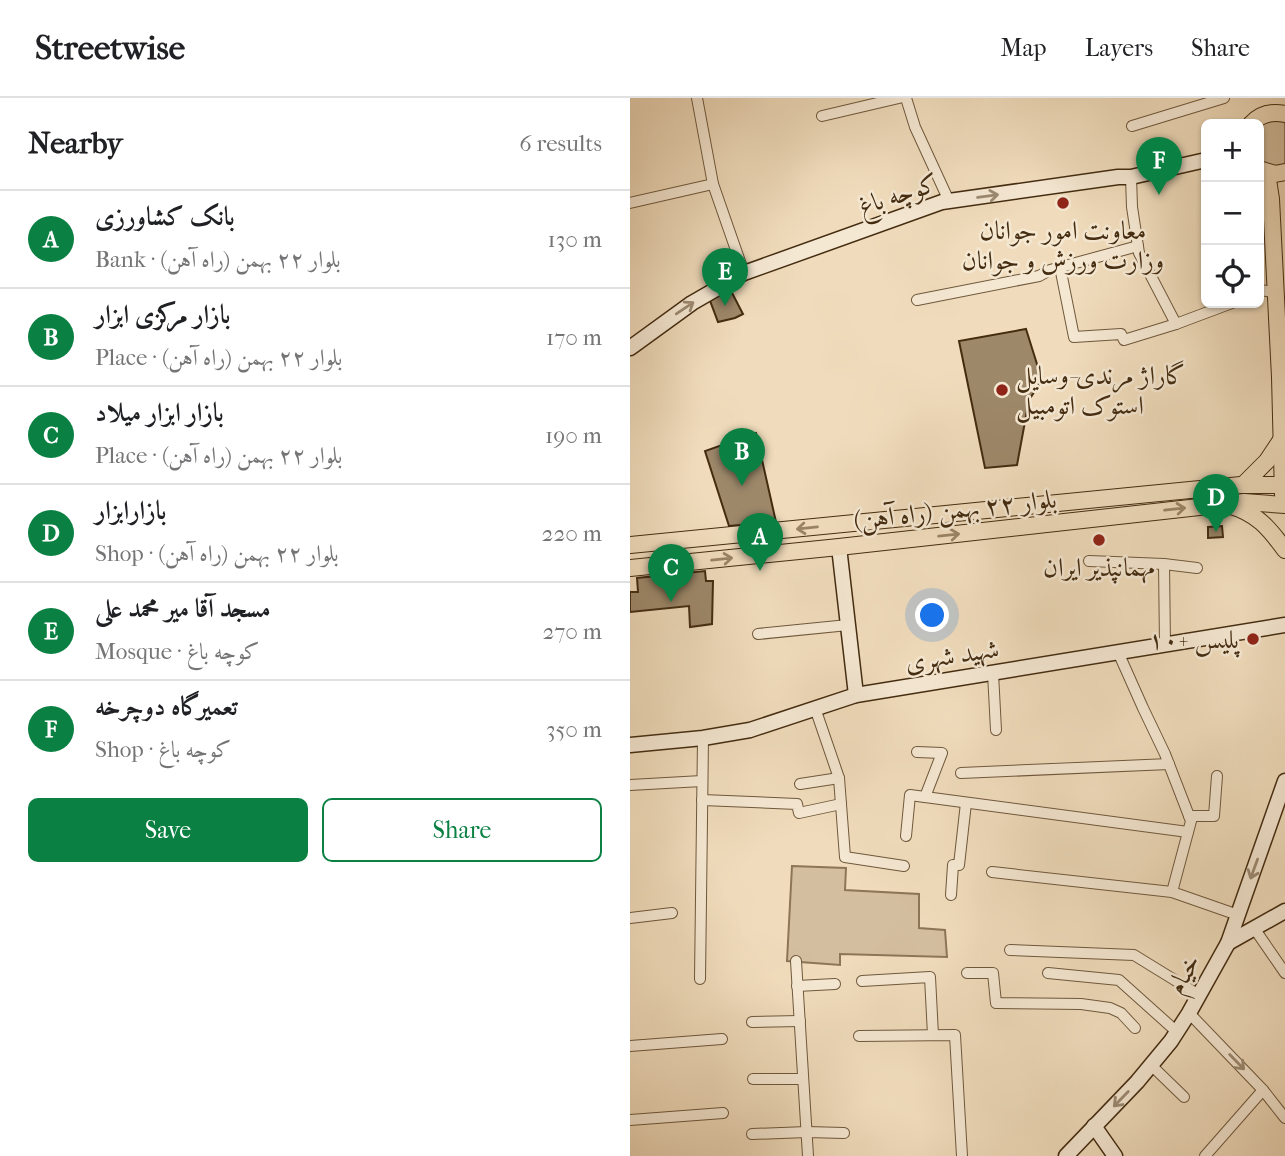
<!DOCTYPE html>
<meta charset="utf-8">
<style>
body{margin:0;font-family:"IM FELL French Canon",Amiri,serif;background:#f6f6f6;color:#202124}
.controls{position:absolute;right:21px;top:21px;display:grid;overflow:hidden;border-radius:10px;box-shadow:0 2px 5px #0004}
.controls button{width:63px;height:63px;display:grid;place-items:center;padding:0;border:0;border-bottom:2px solid #e0e0e0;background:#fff;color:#202124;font:35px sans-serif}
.you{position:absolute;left:303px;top:518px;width:24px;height:24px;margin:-18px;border:5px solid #fff;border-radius:50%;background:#1a73e8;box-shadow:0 0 0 10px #1a73e833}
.badge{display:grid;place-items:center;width:46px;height:46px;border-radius:50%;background:#0b8043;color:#fff;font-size:23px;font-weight:700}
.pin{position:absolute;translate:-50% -58px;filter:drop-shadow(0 2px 4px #0008)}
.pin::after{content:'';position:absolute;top:37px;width:24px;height:21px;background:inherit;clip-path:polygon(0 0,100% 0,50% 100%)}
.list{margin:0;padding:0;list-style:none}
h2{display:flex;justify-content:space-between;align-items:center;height:91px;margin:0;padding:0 28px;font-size:30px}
h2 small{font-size:23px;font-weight:400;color:#757577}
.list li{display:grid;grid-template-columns:46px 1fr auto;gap:21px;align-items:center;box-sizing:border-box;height:98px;padding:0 28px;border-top:2px solid #e0e0e0}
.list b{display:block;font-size:26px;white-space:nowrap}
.list p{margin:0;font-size:23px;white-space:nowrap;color:#757577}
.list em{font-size:23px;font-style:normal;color:#757577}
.actions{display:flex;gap:14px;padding:21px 28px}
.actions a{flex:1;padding:16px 0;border:2px solid #0b8043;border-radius:10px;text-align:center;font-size:24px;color:#0b8043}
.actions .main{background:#0b8043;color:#fff}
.icon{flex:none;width:38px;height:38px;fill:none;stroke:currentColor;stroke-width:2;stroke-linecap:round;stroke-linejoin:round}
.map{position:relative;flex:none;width:655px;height:1058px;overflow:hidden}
header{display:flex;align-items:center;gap:42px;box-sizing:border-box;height:98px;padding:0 35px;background:#fff;border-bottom:2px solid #e0e0e0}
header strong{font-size:33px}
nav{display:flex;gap:38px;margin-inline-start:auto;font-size:24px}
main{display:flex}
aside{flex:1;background:#fff}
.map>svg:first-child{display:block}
.green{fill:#d3be9f;stroke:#8c7558;stroke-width:2}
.building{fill:#9d886a;stroke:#442c11;stroke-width:2}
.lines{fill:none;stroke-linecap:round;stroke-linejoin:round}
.street-casing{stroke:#6f583c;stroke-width:12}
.secondary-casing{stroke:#442c11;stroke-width:17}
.primary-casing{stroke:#442c11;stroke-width:18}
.street{stroke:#f5e8d3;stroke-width:10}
.secondary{stroke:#f5e8d3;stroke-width:14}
.primary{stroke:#f0dcbc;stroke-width:16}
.oneway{stroke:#9c8a72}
.oneway2{stroke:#9a8466}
.poi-dot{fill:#8f2418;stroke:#f5e8d3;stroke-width:2.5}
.labels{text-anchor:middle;stroke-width:5;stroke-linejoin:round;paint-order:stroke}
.street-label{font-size:26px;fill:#442c11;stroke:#f5e8d3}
.poi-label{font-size:26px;fill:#442c11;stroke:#f5e8d3}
</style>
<header>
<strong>Streetwise</strong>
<nav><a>Map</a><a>Layers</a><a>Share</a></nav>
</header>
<main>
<aside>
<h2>Nearby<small>6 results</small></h2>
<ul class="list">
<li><span class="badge">A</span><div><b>بانک کشاورزی</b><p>Bank · بلوار ۲۲ بهمن (راه آهن)</p></div><em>130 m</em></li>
<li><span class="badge">B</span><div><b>بازار مرکزی ابزار</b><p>Place · بلوار ۲۲ بهمن (راه آهن)</p></div><em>170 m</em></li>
<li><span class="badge">C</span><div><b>بازار ابزار میلاد</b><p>Place · بلوار ۲۲ بهمن (راه آهن)</p></div><em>190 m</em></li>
<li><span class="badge">D</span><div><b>بازارابزار</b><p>Shop · بلوار ۲۲ بهمن (راه آهن)</p></div><em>220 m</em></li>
<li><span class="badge">E</span><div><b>مسجد آقا میر محمد علی</b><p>Mosque · کوچه باغ</p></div><em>270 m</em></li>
<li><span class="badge">F</span><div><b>تعمیرگاه دوچرخه</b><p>Shop · کوچه باغ</p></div><em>350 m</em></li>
</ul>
<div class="actions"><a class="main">Save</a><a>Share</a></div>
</aside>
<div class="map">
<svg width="655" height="1058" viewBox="0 0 655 1058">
<rect width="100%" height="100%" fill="#f0dcbc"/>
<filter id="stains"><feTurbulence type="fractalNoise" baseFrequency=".00286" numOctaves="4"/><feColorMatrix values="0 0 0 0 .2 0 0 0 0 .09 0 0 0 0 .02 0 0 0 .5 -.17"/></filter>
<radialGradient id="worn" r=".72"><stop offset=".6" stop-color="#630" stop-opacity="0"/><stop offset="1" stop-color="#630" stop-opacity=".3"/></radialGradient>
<g class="green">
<path d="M655,21v46c-9,2 -19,1 -26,-6v-34l5,-4z"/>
<path d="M162,768l54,2 -1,22 74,4v34l26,2 2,27 -107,-3v11l-53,-4z"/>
</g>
<g class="building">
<path d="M100,191l13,25 -8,4 -17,4 -9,-24z"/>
<path d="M396,231l16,51 -13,20 -12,65 -32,3 -26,-127z"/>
<path d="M126,335l20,89 -47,4 -24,-75z"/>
<path d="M592,428l1,11 -15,1v-11z"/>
<path d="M75,473l1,10h7l-1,43 -22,3 -1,-21 -59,6v-20h8l-1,-14z"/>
</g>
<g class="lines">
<g class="street-casing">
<g id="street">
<path d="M67,0l16,86 31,89"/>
<path d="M276,0l9,29 34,74"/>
<path d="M192,18l77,-18"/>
<path d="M502,28l92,-28"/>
<path d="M501,79l1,30 7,46 37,71"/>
<path d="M0,105l83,-19"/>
<path d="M430,169l14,70 47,-3 3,6 52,-16 56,-21"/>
<path d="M629,192l16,2"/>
<path d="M287,202l122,-24 11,-6 88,-24"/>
<path d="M459,463l75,3 33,4"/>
<path d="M534,466l1,81"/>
<path d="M128,536l90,-9"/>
<path d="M488,554l25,56 22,46 26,67 -19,71"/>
<path d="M363,575l3,57"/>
<path d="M185,610l24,70 6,79 59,9"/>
<path d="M331,675l208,-9"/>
<path d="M170,686l39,-6"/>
<path d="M0,687l72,-4"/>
<path d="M295,699l263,35"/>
<path d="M72,702l95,4 2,9 42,-9"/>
<path d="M559,718h25l3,-40"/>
<path d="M276,738l4,-41 15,2 17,-44 -25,-1"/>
<path d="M362,774l180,20 66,23"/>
<path d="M321,797l2,-30h6l7,-62"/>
<path d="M0,820l42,-5"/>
<path d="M624,830l31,45"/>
<path d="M380,852l124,5 65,40"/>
<path d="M166,863l12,195"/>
<path d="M337,875h26l3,30 85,1 29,4 11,5 14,15"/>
<path d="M418,875l71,7 58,52"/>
<path d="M70,881l3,-241"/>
<path d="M232,883l68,-4 3,58"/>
<path d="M167,888l38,-2"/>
<path d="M559,915l74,77 22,28"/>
<path d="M122,924l48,-1"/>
<path d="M229,938l96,-1 7,121"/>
<path d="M0,948l92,-7"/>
<path d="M521,967l33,32"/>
<path d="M123,981h50"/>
<path d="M0,1022l93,-7"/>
<path d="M122,1036l55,-2 37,1"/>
<path d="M575,1058l58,-66"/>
</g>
</g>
<g class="secondary-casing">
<g id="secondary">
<path d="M0,250l62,-45 52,-30 198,-71 176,-25h13l75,-17"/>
<path d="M209,449l17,148"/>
<path d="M0,647l73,-7 47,-8 106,-35 429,-70"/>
<path d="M598,845l57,-32"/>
<path d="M464,1028l21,30"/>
<path d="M436,1058l71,-74 34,-41 18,-28 39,-70 57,-162"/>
</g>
</g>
<g class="primary-casing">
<g id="primary">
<path d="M621,26c9,-10 20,-13 34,-10"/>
<path d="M629,71l16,5 10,-2"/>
<path d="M637,75l4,26 9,178 3,118"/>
<path d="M613,387l24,-24 14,-21"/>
<path d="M598,407c29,8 41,23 57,45"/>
<path d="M0,447l611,-60h44"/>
<path d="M0,470l209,-21 405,-45 41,3"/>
</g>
</g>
<use href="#street" class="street"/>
<use href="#secondary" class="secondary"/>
<use href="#primary" class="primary"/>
</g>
<defs><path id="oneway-shaft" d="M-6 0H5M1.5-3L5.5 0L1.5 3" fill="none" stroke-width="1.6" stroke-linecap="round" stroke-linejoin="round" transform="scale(1.75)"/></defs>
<g class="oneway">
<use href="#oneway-shaft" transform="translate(358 98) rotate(-8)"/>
<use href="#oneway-shaft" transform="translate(55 210) rotate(-34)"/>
<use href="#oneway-shaft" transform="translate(624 771) rotate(110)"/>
<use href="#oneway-shaft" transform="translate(607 964) rotate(46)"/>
<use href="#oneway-shaft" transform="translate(491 1001) rotate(134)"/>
</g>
<g class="oneway2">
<use href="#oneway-shaft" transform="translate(545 411) rotate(-6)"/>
<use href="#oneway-shaft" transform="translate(177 430) rotate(174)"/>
<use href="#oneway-shaft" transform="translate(319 437) rotate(-6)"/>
<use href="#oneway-shaft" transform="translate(92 461) rotate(-6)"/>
</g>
<g class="poi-dot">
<circle cx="433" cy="105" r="7"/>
<circle cx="372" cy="292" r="7"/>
<circle cx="469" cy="442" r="7"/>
<circle cx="623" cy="541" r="7"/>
</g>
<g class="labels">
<g class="street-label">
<text transform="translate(268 96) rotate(-18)" y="9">کوچه باغ</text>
<text transform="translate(325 411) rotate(-6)" y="9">بلوار ۲۲ بهمن (راه آهن)</text>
<text transform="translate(322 557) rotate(-9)" y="9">شهید شهری</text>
<text transform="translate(553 876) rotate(-61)" y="9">خیام</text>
</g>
<g class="poi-label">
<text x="433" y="141">معاونت امور جوانان<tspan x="433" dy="30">وزارت ورزش و جوانان</tspan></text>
<text x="386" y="286" text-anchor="start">گاراژ مرندی-وسایل<tspan x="386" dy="30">استوک اتومبیل</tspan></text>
<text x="469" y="478">مهمانپذیر ایران</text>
<text x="609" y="550" text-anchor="end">پلیس +۱۰</text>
</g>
</g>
<rect width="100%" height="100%" filter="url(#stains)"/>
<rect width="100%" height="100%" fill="url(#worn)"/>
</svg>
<div class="controls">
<button>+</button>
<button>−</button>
<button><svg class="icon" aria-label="locate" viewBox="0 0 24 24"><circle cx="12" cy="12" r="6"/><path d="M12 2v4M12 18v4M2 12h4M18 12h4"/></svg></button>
</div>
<div class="you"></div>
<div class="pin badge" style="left:130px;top:473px">A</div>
<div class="pin badge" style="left:112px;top:388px">B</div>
<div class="pin badge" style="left:41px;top:504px">C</div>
<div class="pin badge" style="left:586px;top:434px">D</div>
<div class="pin badge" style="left:95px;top:208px">E</div>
<div class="pin badge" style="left:529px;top:97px">F</div>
</div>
</main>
